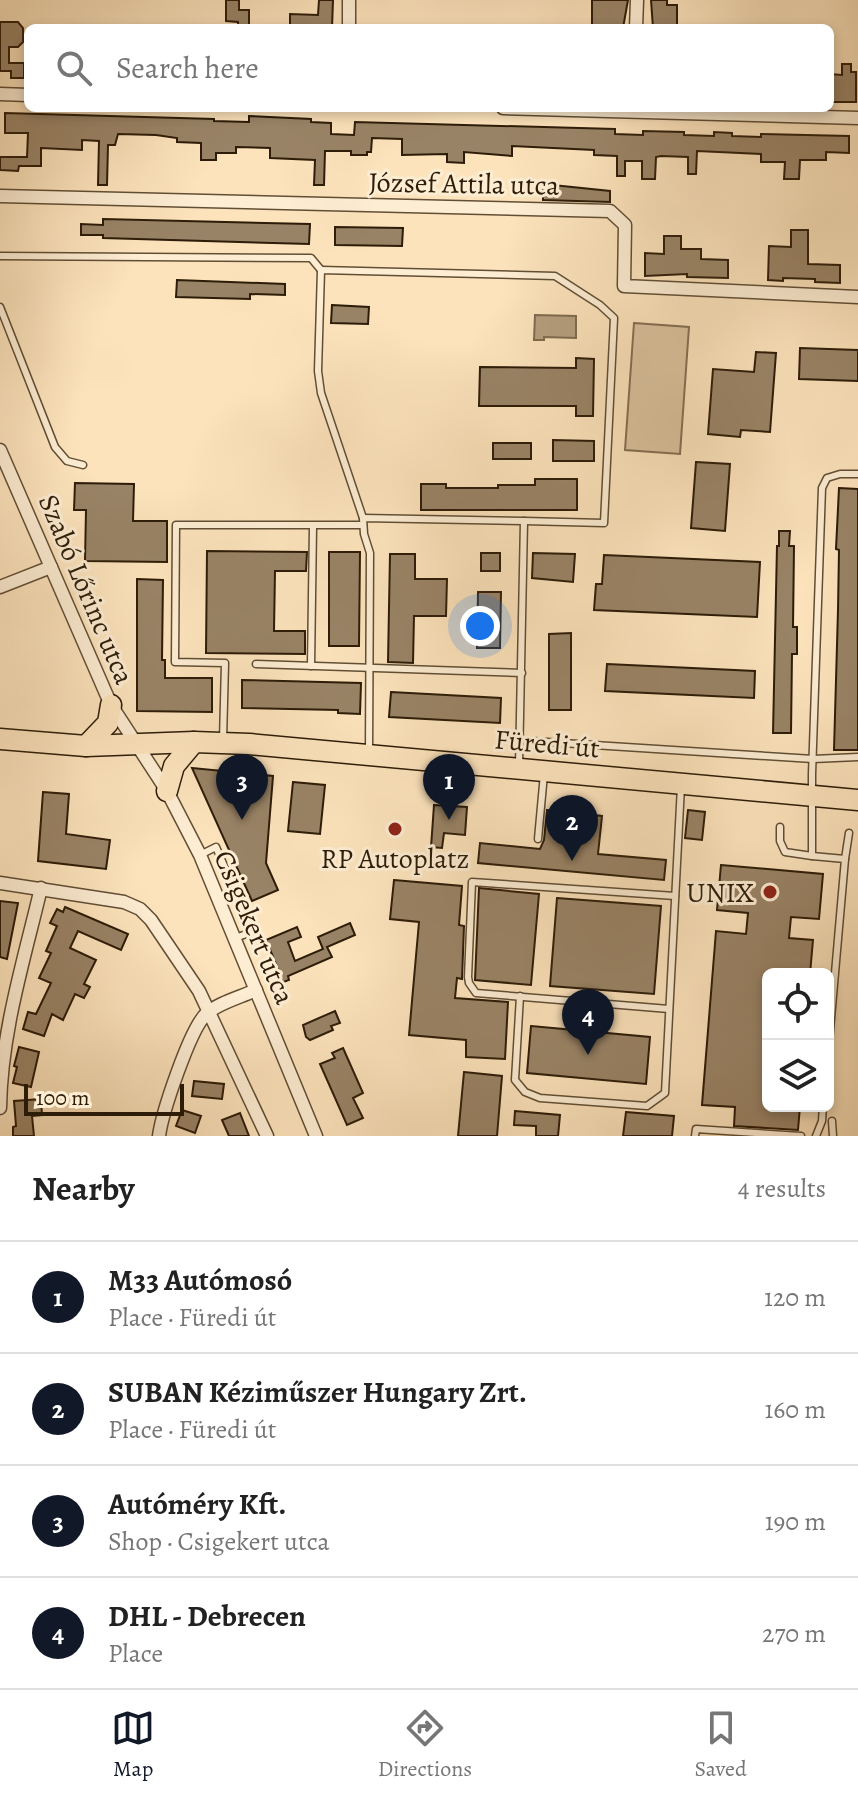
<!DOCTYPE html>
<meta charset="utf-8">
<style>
body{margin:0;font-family:Alegreya,serif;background:#f6f6f6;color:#222}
.controls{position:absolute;right:24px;bottom:24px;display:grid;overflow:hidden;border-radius:12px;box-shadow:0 4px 12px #0003}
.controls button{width:72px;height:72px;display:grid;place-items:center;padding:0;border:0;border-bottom:2px solid #e0e0e0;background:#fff;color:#222;font:40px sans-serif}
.scale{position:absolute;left:24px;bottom:20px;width:160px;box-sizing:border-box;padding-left:8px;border:4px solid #2d1c08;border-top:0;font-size:22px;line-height:28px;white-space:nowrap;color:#2d1c08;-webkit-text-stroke:6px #fdedd3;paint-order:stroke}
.you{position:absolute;left:480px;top:626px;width:28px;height:28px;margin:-20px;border:6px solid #fff;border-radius:50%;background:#1a73e8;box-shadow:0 0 0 12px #1a73e833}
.badge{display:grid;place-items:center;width:52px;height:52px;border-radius:50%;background:#111827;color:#fff;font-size:26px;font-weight:700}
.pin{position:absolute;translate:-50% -66px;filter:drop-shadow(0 2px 4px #0008)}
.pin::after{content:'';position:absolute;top:42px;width:28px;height:24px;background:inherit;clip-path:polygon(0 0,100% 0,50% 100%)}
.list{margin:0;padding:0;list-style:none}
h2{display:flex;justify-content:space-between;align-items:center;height:104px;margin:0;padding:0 32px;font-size:34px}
h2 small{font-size:26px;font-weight:400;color:#767676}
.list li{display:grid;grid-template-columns:52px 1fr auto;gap:24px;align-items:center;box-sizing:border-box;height:112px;padding:0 32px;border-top:2px solid #e0e0e0}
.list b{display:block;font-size:30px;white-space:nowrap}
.list p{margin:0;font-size:26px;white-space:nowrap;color:#767676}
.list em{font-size:26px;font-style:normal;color:#767676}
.icon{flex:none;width:44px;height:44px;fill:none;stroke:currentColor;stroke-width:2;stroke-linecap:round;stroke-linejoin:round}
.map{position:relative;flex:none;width:858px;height:1136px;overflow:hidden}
.search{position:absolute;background:#fff;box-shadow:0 4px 12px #0003;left:24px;right:24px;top:24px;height:88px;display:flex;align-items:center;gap:20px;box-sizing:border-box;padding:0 28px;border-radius:12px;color:#767676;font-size:30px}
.sheet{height:552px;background:#fff}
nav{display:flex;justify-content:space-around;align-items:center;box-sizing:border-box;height:112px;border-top:2px solid #e0e0e0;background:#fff;font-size:22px;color:#767676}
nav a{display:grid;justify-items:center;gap:4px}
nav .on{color:#111827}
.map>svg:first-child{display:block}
.green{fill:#d9c19d;stroke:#836e52;stroke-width:2}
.water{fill:#b69f7f;stroke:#7f6b4f;stroke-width:2}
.building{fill:#998366;stroke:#2d1c08;stroke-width:2}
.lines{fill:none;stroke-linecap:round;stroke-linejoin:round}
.service-casing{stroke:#614e35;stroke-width:9}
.minor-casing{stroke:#614e35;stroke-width:15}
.primary-casing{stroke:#2d1c08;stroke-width:23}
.service{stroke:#fdedd3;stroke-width:6}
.minor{stroke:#fdedd3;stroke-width:12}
.primary{stroke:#fce3bc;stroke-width:20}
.poi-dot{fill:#8f2418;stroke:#fdedd3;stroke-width:3}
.labels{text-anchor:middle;stroke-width:6;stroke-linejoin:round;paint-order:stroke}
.street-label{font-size:28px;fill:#2d1c08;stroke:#fdedd3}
.poi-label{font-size:28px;fill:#2d1c08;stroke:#fdedd3}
</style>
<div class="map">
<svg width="858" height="1136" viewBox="0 0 858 1136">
<rect width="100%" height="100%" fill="#fce3bc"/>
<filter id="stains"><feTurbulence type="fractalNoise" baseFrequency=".0025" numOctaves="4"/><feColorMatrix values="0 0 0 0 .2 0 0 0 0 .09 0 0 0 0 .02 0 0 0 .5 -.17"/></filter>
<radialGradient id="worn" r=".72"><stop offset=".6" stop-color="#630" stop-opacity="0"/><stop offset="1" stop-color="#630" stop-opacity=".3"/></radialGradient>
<path class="green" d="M634,323l55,4 -9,127 -55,-4z"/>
<path class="water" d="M535,315l41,1v22l-32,-1v3h-10z"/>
<g class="building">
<path d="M226,0h13v10h10v15h-11v-3l-12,-1z"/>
<path d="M319,0h14l-1,28h-42v-14l28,1z"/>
<path d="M592,0h36l-5,28h-31z"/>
<path d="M651,0h16v5h10v23h-24z"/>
<path d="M0,22h18l5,6v14l-5,5h-9v16h15v15h-13v-7h-11z"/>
<path d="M842,64h9v8h5v30h-26v-28l12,1z"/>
<path d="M5,113l209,6v2l35,1v-6l62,3v3l20,1v11l23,1 1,-13 260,7v5l28,1v-4l41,1v3l30,1v-4l18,1v3l29,1v-3l88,2v17l-23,-1v8h-26l-1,19h-15l1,-17h-24v-8l-64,-3 -1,23h-8v-17l-27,-1 -5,1 -1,22h-13v-18h-17v15h-8v-20l-23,-1v-5l-82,-4v10l-48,-4v11l-17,-1v-8l-45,1v-16l-30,-1 -1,14h-4v3h-16v-4h-26l-1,34h-10l1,-25 -45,-2v-10l-34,-1v6h-20v7h-15v-17l-24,-1v-4l-21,-3 -38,-1 -3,11h-7l-1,40h-9l1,-44 -17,-1v10l-41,-2v18h-22l-1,5 -18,-1v-13h27l1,-24h-23z"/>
<path d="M543,184l67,7v11l-67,-2z"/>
<path d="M103,219l207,5 -1,20 -206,-6v-3h-22v-11l22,1z"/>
<path d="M335,227l68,1 -1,18 -67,-1z"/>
<path d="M791,230h17v34l32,1v18l-25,-1v-3l-32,-1v3l-15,-1 1,-34 22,1z"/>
<path d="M664,236h17v13h20v10l27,1v18l-41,-1v-3l-42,2v-23l19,1z"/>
<path d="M177,280l108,4v11l-35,-1v5l-74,-2z"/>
<path d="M332,305l37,2 -1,17 -37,-1z"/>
<path d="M800,348l58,2v31l-59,-2z"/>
<path d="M756,352l20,1 -6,79 -29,-2 -1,7 -32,-3 5,-65 41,3z"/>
<path d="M576,358l18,1 -1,57h-17v-10h-97l1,-39 96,1z"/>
<path d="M553,440l41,1v20h-41z"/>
<rect x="493" y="443" width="38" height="16"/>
<path d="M696,462l34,2 -5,67 -34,-3z"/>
<path d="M535,479h42v31h-156v-26h25v4h52v-3h37z"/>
<path d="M75,483l59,1 -1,37h34v41l-82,-1 1,-51h-12z"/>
<path d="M839,488l19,1v261h-24l4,-140 1,-60 -3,-1z"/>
<path d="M779,531h11l-1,15h5l-1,81h4v27h-5l-1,79h-18l4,-187h2z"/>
<path d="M207,551l100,1 -1,19h-31l-1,60h31v23l-99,-1z"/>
<path d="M329,552h31l-1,94h-30z"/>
<rect x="481" y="553" width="19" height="18"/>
<path d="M533,553l42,1 -2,28 -41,-4z"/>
<path d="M390,554h25v25h32l-1,37h-32l-1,47 -25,-1z"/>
<path d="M604,555l156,7 -3,55 -163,-7 2,-26h6z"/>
<path d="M137,579l26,1 -1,80h3v18h47v34l-75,-1z"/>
<path d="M478,592h23l-1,56h-23z"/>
<path d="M571,633v77h-22v-76z"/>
<path d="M607,664l148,7 -1,27 -149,-7z"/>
<path d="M242,680l119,3 -1,31 -22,-1v-3l-96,-2z"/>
<path d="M391,692l110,6 -1,25 -111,-6z"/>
<path d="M192,768l81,8 -7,87 12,27 -26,11z"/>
<path d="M293,782l32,3 -5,49 -32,-3z"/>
<path d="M43,792l26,2 -3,40 44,6 -4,29 -68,-8z"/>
<path d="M434,805l33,2 -2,28 -21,-2 -2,15 -11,-1z"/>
<path d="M547,810l55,6 -4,38 68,6 -2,20 -186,-17 2,-20 60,6 4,-9z"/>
<path d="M688,810l17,2 -3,28 -17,-2z"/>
<path d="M721,865l102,9 -4,45 -28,-2 -2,21 24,2 -3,34h-42v132h32l-2,24 -64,-4 1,-19 -33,-2 14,-174 30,3 2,-21 -31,-3z"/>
<path d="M394,880l68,6 -3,39 5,1 -2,53 -5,-1 -2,20 53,4 -3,57 -39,-2v-17l-57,-5 10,-113 -29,-3z"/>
<path d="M479,888l60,6 -8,91 -56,-5z"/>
<path d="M557,898l104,8 -7,88 -104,-8z"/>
<path d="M0,901l18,2 -11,56 -7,-2z"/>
<path d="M65,907l63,27 -7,16 -43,-19 -8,17 26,12 -12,24 6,3 -6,11 -9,-4 -12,26 -11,-6 -8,22 -21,-7 5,-17 8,2 15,-31 -12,-5 12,-25 -5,-2 11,-25 -7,-3 7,-14 6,3z"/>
<path d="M350,923l5,12 -28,12 5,10 -44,19 1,4 -8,3 -6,-13 3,-1 -12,-29 31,-13 4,10 -13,5 7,19 28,-12 -5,-12z"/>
<path d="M335,1011l5,12 -9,3 2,4 -23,10 -4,-3 -3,-12z"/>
<path d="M531,1026l119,11 -4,47 -119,-11z"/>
<path d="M19,1047l20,5 -8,35 -18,-4 4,-16 -3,-1z"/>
<path d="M343,1048l20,45 -10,5 10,20 -16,7 -27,-61 15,-6 -3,-5z"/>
<path d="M464,1072l38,4 -5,60h-39z"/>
<path d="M194,1081l30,3 -2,15 -30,-3z"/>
<path d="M41,1099l1,16 -10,1 2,20h-21v-9l3,-1 -2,-25z"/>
<path d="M182,1110l19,6 -6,17 -19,-7z"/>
<path d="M515,1111l45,4 -2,21h-22v-10l-22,-1z"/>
<path d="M626,1112l48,4 -2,20h-49z"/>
<path d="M240,1113l9,23h-20l-7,-16z"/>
</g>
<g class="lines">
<g class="service-casing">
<g id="service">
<path d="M0,256l311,2 10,12"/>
<path d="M0,307l55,140 12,14 16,4"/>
<path d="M363,518l-42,-125 -3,-22 3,-101 234,6 45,29 14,13 -10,205 -80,-2"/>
<path d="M256,664l266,9"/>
<path d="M311,666l2,-140"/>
<path d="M223,740l2,-77 -50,-1 1,-137h187"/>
<path d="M531,741l282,18 45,-2"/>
<path d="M369,753l1,-200 -6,-19 -1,-16 161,3 -5,244"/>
<path d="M780,827v14l5,11 27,4"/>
<path d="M538,839l6,-65"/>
<path d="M200,855l16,-8 36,85 -17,6"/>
<path d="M845,859l4,-26"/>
<path d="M520,996l-5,84 10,12 15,6 107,8 18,-13 16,-307"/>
<path d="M669,1009l-193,-16 -7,-10 -1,-6 4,-95 203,14"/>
<path d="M828,1053l17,-194 -33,-3v-82l10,-286 5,-10 13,-4h18"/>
<path d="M832,1121l1,15"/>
<path d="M695,1136l1,-7 105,7"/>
<path d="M816,1136l6,-15 1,-15"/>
</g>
</g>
<g class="minor-casing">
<g id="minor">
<path d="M349,28v-28"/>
<path d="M636,28l1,-28"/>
<path d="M0,94l28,1"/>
<path d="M503,108l355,10"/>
<path d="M0,196l610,15 15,14 -1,61 234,11"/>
<path d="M0,450l111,255 56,86 33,64 116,281"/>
<path d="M0,587l51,-20"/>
<path d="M0,883l124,19 16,7 11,11 48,71 68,145"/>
<path d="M0,1108c1,-75 24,-148 41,-220"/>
<path d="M159,1136c3,-23 31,-107 47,-122 12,-11 35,-17 50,-24"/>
</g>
</g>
<g class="primary-casing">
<g id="primary">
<path d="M0,739l86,7 108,-4 55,2 609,56"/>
<path d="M86,746l22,-23 3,-18"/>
<path d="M167,791l7,-25 20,-24"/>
</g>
</g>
<use href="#service" class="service"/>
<use href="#minor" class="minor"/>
<use href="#primary" class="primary"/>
</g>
<g class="poi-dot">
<circle cx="395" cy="829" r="8"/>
<circle cx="770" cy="892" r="8"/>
</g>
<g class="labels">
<g class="street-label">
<text transform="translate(464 183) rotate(1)" y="10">József Attila utca</text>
<text transform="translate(87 589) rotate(67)" y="10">Szabó Lőrinc utca</text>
<text transform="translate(547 743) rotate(5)" y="10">Füredi út</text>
<text transform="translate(255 927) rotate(67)" y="10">Csigekert utca</text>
</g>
<g class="poi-label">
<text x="395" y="868">RP Autoplatz</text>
<text x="754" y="902" text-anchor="end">UNIX</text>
</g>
</g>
<rect width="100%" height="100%" filter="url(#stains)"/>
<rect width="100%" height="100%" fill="url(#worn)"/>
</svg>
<div class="controls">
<button><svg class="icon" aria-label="locate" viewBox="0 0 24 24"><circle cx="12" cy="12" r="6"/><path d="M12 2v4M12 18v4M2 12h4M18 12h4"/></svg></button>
<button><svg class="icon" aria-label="layers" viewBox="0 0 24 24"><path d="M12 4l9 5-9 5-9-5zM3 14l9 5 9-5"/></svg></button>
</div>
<div class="scale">100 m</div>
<div class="you"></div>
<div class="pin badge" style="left:449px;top:820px">1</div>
<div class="pin badge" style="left:572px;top:861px">2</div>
<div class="pin badge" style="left:242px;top:820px">3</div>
<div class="pin badge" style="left:588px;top:1055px">4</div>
<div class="search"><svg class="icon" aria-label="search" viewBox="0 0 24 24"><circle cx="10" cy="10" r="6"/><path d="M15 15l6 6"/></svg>Search here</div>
</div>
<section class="sheet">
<h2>Nearby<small>4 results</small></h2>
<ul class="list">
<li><span class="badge">1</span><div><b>M33 Autómosó</b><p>Place · Füredi út</p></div><em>120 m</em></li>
<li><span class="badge">2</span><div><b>SUBAN Kéziműszer Hungary Zrt.</b><p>Place · Füredi út</p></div><em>160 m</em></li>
<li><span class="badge">3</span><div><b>Autóméry Kft.</b><p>Shop · Csigekert utca</p></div><em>190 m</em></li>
<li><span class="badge">4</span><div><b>DHL - Debrecen</b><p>Place</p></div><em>270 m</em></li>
</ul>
</section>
<nav>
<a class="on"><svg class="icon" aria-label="map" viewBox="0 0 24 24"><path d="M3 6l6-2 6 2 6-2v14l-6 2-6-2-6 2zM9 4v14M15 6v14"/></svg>Map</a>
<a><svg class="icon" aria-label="directions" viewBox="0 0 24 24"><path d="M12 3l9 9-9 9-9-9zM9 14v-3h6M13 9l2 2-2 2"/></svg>Directions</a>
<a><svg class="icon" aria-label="saved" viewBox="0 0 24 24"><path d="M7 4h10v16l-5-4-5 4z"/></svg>Saved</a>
</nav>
